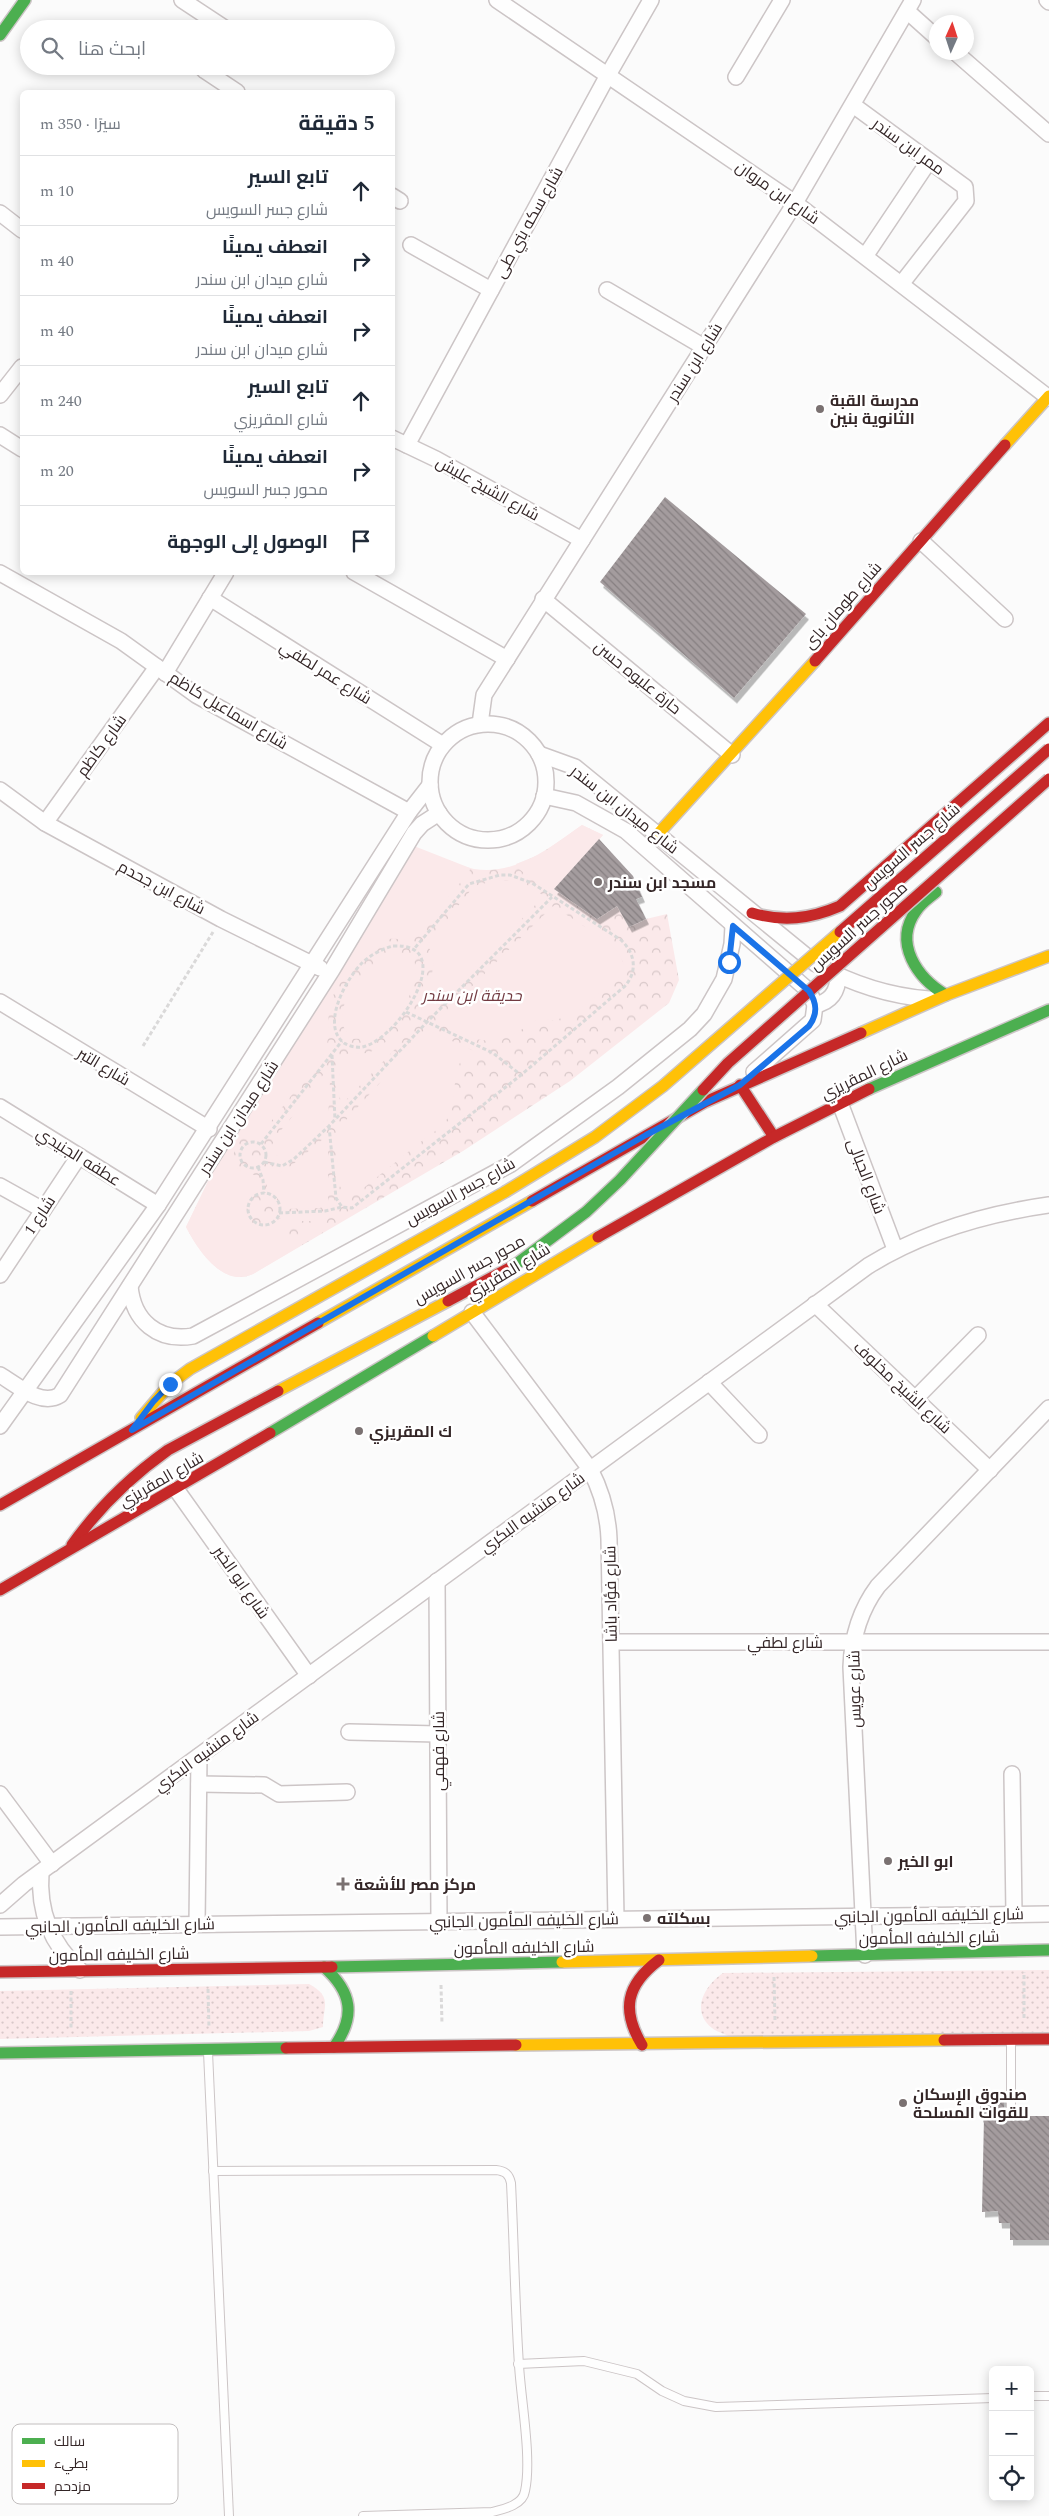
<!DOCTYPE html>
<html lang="ar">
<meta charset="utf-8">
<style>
body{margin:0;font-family:Spectral,Cairo,serif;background:#f2f2f3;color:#1f2937;direction:rtl}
.controls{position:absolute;right:15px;bottom:15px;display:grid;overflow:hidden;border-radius:8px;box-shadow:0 2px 12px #0003}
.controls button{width:45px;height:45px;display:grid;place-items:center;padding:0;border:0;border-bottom:1px solid #e0e1e3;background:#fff;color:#1f2937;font:25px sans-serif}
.compass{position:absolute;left:929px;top:15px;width:45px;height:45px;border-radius:50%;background:#fff;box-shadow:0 2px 12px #0003;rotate:3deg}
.stop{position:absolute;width:15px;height:15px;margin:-11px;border:4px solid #1a73e8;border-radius:50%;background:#fff}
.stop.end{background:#1a73e8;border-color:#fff;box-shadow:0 1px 5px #0008}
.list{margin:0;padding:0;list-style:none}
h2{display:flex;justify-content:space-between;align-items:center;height:65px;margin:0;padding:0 20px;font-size:21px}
h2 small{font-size:16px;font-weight:400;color:#747a83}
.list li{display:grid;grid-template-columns:32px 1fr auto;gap:15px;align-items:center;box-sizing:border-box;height:70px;padding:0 20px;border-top:1px solid #e0e1e3}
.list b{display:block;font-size:19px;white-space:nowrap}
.list p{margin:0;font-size:16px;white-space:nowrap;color:#747a83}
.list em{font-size:16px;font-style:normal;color:#747a83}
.icon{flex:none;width:28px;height:28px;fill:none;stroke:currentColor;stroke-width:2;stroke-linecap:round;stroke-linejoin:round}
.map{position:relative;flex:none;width:1049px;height:2516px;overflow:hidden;direction:ltr}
.search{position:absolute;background:#fff;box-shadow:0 2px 12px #0003;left:20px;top:20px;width:375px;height:55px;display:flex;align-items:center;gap:12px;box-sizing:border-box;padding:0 18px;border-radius:28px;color:#747a83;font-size:19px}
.panel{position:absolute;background:#fff;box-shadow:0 2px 12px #0003;left:20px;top:90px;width:375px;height:485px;border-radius:8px;direction:rtl}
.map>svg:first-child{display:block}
.grass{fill:url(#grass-dots)}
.park{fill:url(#park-crowns)}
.garden{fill:#fbe9ea;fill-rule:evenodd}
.building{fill:url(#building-back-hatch);filter:url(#shadow)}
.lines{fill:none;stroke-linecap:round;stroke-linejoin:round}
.lane-casing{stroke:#ccc5c6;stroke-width:10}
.street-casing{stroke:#ccc5c6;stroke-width:18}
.fast-casing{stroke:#ccc5c6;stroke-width:14}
.slow-casing{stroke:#ccc5c6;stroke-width:14}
.jam-casing{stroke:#ccc5c6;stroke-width:14}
.path{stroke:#dad9d9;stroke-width:3;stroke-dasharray:4 2.5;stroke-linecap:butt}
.lane{stroke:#fefefe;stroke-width:8}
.street{stroke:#fefefe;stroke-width:15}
.fast{stroke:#4caf50;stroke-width:11}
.slow{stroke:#ffc107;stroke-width:11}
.jam{stroke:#c62828;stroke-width:11}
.fast-bridge-casing{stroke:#ccc5c6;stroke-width:14;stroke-linecap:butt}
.slow-bridge-casing{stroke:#ccc5c6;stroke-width:14;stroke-linecap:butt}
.jam-bridge-casing{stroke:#ccc5c6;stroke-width:14;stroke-linecap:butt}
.fast-bridge{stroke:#4caf50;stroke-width:11}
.slow-bridge{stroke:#ffc107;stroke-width:11}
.jam-bridge{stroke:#c62828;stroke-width:11}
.route{stroke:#1a73e8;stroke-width:6}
.poi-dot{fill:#7a7171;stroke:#fff;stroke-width:2}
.labels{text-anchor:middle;stroke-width:5;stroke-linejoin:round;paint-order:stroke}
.street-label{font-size:16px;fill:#342627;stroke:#fff}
.poi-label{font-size:16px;font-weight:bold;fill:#342627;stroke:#fff;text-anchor:start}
.park-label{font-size:16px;font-style:italic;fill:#723a41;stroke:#fff}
.key{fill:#fff;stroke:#c2bebe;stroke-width:1}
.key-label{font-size:14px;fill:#342627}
</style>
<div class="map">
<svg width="1049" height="2516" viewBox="0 0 1049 2516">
<defs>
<pattern id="grass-dots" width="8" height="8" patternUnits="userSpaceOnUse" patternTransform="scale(1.25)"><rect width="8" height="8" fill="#fbe9ea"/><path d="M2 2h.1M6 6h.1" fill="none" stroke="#d8c8c9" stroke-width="1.8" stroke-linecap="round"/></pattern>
<pattern id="park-crowns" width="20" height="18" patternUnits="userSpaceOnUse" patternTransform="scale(1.25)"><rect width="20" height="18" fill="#fbe9ea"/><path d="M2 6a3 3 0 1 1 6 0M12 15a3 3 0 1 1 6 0" fill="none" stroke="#d8c8c9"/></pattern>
<pattern id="building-back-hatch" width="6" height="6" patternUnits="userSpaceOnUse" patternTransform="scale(1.25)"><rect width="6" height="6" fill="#a49c9e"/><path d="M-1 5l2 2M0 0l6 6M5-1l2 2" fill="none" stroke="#867f81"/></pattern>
<filter id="shadow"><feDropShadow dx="3" dy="5.5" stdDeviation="0" flood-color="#0004"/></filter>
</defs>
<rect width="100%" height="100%" fill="#fbfbfb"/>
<g class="grass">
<path d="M1049,1970v64l-316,4c-6,-3 -16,-6 -21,-10 -22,-17 -7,-43 11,-55z"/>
<path d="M309,1984c24,13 14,22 14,43l-14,4 -309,8v-48z"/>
</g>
<path class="park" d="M582,825l21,10 -49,54 43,30 20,-13 12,21 17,-8 21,-5 12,66 -10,23 -99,78 -107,70 -210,123c-30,14 -55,-24 -67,-47l29,-60 126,-198 107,-109c8,3 17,7 26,9 41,7 77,-22 108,-44z"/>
<g class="garden">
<path d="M582,825l21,10 -52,57 -32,-23 -3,-5 25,-10z"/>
<path d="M414,846l56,22 -1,8 -10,8 -41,52c-12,7 -26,-1 -39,6 -13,7 -23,26 -38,27z"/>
<path d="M515,880l14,6 15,10 -117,120 -7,-9c6,-20 22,-42 7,-62l47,-59 20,-5z"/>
<path d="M553,906l55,36 10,10 6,12 -5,13 -45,37 -9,2 -10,5 -14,-3c-9,4 -18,11 -27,16 -26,14 -49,3 -73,-10l-1,-6z"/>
<path d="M400,953l11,2c20,28 -28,92 -60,83 -29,-27 19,-81 49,-85z"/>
<path d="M333,981l5,2 -9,24 -2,43 -65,83 -20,5 -6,6 -3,13 3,9 6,7 13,2 4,17c-17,11 -18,33 6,35l21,-12h40l-1,16 -72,43c-30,14 -55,-24 -67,-47l29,-60 27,-48zM289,1221h22v14h-22z"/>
<path d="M428,1030l48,22 -2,3c-27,1 -14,43 -25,61 -7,12 -21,20 -31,28 -21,17 -42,34 -63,51h-10l-7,-12 -2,-52z"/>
<path d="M401,1032l5,3 -6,9 -53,55 -6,1 -3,-5 2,-38 5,-3 24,-1z"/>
<path d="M331,1064l-3,54 -42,41h-7l-7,-12 2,-8 21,-26z"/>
<path d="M323,1139l5,6v59l-8,4 -38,1 -3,-9 -12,-12v-12l18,-5z"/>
</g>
<g class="building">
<path d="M665,497l141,117 -72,84 -134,-116z"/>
<path d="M599,839l34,37 9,21 -6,2 10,20 -17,8 -12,-21 -20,13 -43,-30z"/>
<path d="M1004,2093v23l5,5h5l3,-5h32v124h-39v-17h-11l-1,-12 -16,1 2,-95h-4v-23z"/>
</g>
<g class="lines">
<g class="lane-casing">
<g id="lane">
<path d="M1011,2042v74"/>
<path d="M208,2052l21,464"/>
<path d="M213,2171l283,-1c9,1 13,4 15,13 3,61 4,122 8,182 2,35 13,94 6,126 -2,14 -21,18 -33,21l-129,4"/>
<path d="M518,2364l66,-3 53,13 25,17 22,10 32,6 277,-9"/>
<path d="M1030,2396h19"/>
</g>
</g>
<g class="street-casing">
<g id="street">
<path d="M182,0l44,29"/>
<path d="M497,0l298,203 254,195"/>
<path d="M1047,0l2,2"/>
<path d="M907,11l29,26"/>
<path d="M955,52l94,82"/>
<path d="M204,70l33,22"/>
<path d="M736,77l46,-77"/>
<path d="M853,105l112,82 1,14 -64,82"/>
<path d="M392,196l8,5"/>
<path d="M0,213l22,17"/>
<path d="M411,245l80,45"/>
<path d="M866,255l63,-94"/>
<path d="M607,290l97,57"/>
<path d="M0,395l22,-28"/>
<path d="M0,435l22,14"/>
<path d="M392,438l44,21 146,81"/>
<path d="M407,445l201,-370 43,-75"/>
<path d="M921,541l84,78"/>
<path d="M354,572l153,87"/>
<path d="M0,573l121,68 75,54 213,117"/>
<path d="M210,598l233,147"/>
<path d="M543,599l189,156"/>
<path d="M165,673l61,-101"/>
<path d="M480,724l4,-29 311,-492 118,-203"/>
<circle cx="488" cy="782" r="58"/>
<path d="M539,754l36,13 241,197c36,20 72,32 113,35"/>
<path d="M0,790l45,33 176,96 99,49"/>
<path d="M544,796l32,7 50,28 183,160 6,14 -2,15 -59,52"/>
<path d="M45,823l112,-156"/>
<path d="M0,1002l209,127"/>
<path d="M815,1005c16,-3 23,-14 23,-29"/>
<path d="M840,1103l55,146"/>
<path d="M0,1107l158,98"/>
<path d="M0,1186l43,24"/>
<path d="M0,1275l79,-119"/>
<path d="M130,1286c3,35 28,56 63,50l318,-172 107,-77 72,-58 14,-15 20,-35 8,-35 1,-18"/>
<path d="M815,1304l175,166"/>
<path d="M472,1312l118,157c12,23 18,44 19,70l7,380"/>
<path d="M0,1375c17,10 41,32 60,20l272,-425 82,-137 8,-9 17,-11"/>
<path d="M709,1382l50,53"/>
<path d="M915,1399l63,-64"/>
<path d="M0,1426l158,-221 251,-393 21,-27"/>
<path d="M176,1489l133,187"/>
<path d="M437,1581l2,340"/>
<path d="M611,1642h438"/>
<path d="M349,1732l89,2"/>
<path d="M1012,1774l2,140"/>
<path d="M199,1784l65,1 15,9 68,-2"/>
<path d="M0,1794l52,70"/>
<path d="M41,1872c-3,39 10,72 39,98"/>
<path d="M0,1905l24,-21 844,-618c55,-34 117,-52 181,-61"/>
<path d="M197,1924l2,-168"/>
<path d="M0,1927l1049,-13"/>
<path d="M865,1955l-14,-288c1,-31 9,-57 27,-81l171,-178"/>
</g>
</g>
<g class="fast-casing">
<g id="fast">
<path d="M0,35l25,-35"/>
<path d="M936,892c-7,6 -15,11 -20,19 -23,32 1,67 30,84"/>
<path d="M869,1089l180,-79"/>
<path d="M270,1433l163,-97"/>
<path d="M812,1956l237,-6"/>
<path d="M324,1967c28,25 32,49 10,80"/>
<path d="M332,1967l230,-5"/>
<path d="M0,2053l286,-5"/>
</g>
</g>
<g class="slow-casing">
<g id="slow">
<path d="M1005,445l44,-49"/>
<path d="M658,834l157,-173"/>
<path d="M861,1033l85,-38 103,-39"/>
<path d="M318,1323l214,-122"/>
<path d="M433,1336l165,-99"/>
<path d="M278,1391l170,-90"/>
<path d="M141,1418l29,-34 20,-15 315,-177"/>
<path d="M562,1962l250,-6"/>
<path d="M516,2045l428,-5"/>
</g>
</g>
<g class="jam-casing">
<g id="jam">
<path d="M815,661l190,-216"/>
<path d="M752,913c31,9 58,6 88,-7l209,-183"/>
<path d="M740,1085l34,52"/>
<path d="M532,1201l173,-99 156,-69"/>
<path d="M598,1237l176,-100 95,-48"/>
<path d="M448,1301l67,-36"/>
<path d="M0,1505l318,-182"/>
<path d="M72,1545c27,-38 58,-68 96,-95l110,-59"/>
<path d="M0,1590l270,-157"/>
<path d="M0,1972l332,-5"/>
<path d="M944,2040l105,-1"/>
<path d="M642,2045c-21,-35 -16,-60 17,-85"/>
<path d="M286,2048l230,-3"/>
</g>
</g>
<g class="path">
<path d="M393,946c67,-4 6,94 -31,101 -6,1 -13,-1 -18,-4 -24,-18 3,-66 19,-81 9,-8 19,-13 30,-16z"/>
<path d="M406,1012l87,41 28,22"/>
<path d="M143,1046l70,-114"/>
<path d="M332,1055l3,65"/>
<path d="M329,1126l7,72 6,9 10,1 169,-133 104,-89c13,-15 10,-33 -4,-46l-89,-57 -22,-8h-10l-31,9 -55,65"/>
<circle cx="253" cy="1155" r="13"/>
<path d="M261,1144l81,-103"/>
<path d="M264,1162l18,4 12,-7 35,-33 98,-104 125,-125"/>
<path d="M258,1167l5,13 1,13"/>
<circle cx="264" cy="1209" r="16"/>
<path d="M279,1213l46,-2 17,-4"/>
<path d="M774,1977l1,44"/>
<path d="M441,1985l1,39"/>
<path d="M208,1989l1,39"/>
<path d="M71,1991v39"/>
<path d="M1024,2018v-46"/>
</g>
<use href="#lane" class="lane"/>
<use href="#street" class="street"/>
<use href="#fast" class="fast"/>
<use href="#slow" class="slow"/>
<use href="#jam" class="jam"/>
<g class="fast-bridge-casing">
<path id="fast-bridge" d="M515,1265l71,-53 34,-32 83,-90"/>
</g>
<g class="slow-bridge-casing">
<path id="slow-bridge" d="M505,1192l90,-55 68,-51 177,-154"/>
</g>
<g class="jam-bridge-casing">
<g id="jam-bridge">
<path d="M840,932l209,-183"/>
<path d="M703,1090l25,-27 321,-284"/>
</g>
</g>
<use href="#fast-bridge" class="fast-bridge"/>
<use href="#slow-bridge" class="slow-bridge"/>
<use href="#jam-bridge" class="jam-bridge"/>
</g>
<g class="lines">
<path class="route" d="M170,1384l-17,18 -21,28 514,-295 94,-50 69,-59c9,-12 8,-23 0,-35l-76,-65 -4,36"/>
</g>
<g class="poi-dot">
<circle cx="820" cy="409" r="5"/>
<circle cx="598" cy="882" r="5"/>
<circle cx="359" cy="1431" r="5"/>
<circle cx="888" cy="1861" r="5"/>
<path d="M340.5 1876.5h5v5h5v5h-5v5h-5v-5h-5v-5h5z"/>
<circle cx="647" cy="1918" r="5"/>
<circle cx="903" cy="2103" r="5"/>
</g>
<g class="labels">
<g class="street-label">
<text transform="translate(909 146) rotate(36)" y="6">ممر ابن سندر</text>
<text transform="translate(778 192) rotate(35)" y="6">شارع ابن مروان</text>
<text transform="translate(528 222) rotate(-61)" y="6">شارع سكه بني طى</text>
<text transform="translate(694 362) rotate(-58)" y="6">شارع ابن سندر</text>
<text transform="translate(488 488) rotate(29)" y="6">شارع الشيخ عليش</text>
<text transform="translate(842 605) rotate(-49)" y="6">شارع طومان باى</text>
<text transform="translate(326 672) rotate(32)" y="6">شارع عمر لطفي</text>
<text transform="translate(638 677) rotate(39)" y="6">حارة عليوه حسن</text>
<text transform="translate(229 710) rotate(31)" y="6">شارع اسماعيل كاظم</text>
<text transform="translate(101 745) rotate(-54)" y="6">شارع كاظم</text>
<text transform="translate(625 809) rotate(38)" y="6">شارع ميدان ابن سندر</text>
<text transform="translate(911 846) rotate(-41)" y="6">شارع جسر السويس</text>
<text transform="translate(162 887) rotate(28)" y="6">شارع ابن جحدم</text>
<text transform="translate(858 926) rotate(-42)" y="6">محور جسر السويس</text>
<text transform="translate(104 1066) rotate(31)" y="6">شارع التبر</text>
<text transform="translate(864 1074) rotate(-26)" y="6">شارع المقريزي</text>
<text transform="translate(238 1117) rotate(-57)" y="6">شارع ميدان ابن سندر</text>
<text transform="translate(79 1156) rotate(32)" y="6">عطفه الجنيدي</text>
<text transform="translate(867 1176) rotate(69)" y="6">شارع الجبالى</text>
<text transform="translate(460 1191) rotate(-29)" y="6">شارع جسر السويس</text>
<text transform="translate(39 1215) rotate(-56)" y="6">شارع 1</text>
<text transform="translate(469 1269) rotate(-29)" y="6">محور جسر السويس</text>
<text transform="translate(508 1271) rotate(-31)" y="6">شارع المقريزي</text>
<text transform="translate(903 1387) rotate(43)" y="6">شارع الشيخ مخلوف</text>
<text transform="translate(161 1479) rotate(-30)" y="6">شارع المقريزي</text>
<text transform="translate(532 1512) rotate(-36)" y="6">شارع منشيه البكري</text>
<text transform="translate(242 1582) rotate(55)" y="6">شارع ابو الخير</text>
<text transform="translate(610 1594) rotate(-91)" y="6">شارع فؤاد باشا</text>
<text x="785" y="1648">شارع لطفي</text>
<text transform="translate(854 1689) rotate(-91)" y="6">شارع عويس</text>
<text transform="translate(206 1751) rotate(-36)" y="6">شارع منشيه البكري</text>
<text transform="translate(438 1751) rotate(-90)" y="6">شارع فهمي</text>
<text transform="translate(929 1915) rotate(-1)" y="6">شارع الخليفه المأمون الجانبي</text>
<text transform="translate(524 1920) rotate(-1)" y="6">شارع الخليفه المأمون الجانبي</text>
<text transform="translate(120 1925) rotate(-1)" y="6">شارع الخليفه المأمون الجانبي</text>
<text transform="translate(929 1937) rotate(-1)" y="6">شارع الخليفه المأمون</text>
<text transform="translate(524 1947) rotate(-1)" y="6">شارع الخليفه المأمون</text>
<text transform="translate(119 1954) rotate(-1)" y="6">شارع الخليفه المأمون</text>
</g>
<g class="poi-label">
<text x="830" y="406">مدرسة القبة<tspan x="830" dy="18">الثانوية بنين</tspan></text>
<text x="608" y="888">مسجد ابن سندر</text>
<text x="369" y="1437">ك المقريزي</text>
<text x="898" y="1867">ابو الخير</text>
<text x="354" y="1890">مركز مصر للأشعة</text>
<text x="657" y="1924">بسكلته</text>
<text x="913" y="2100">صندوق الإسكان<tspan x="913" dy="18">للقوات المسلحة</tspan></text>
</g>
<g class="park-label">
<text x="472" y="1001">حديقة ابن سندر</text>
</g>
</g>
<rect x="12" y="2424" width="166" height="80" rx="8" class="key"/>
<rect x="22" y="2438" width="23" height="6" fill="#4caf50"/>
<rect x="22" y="2460" width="23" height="7" fill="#ffc107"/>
<rect x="22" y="2483" width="23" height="6" fill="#c62828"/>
<g class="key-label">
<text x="54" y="2446">سالك</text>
<text x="54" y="2468">بطيء</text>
<text x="54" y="2491">مزدحم</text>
</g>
</svg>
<div class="controls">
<button>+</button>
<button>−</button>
<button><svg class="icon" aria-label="locate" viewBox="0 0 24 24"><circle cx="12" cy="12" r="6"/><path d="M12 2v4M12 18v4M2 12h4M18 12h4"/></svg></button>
</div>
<svg class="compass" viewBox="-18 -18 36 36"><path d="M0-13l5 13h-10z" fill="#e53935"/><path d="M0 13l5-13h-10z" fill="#747a83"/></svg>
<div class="stop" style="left:729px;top:962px"></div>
<div class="stop end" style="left:170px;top:1384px"></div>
<div class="search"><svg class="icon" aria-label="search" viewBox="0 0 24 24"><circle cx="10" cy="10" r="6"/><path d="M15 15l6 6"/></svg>ابحث هنا</div>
<section class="panel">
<h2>5 دقيقة<small>سيرًا · 350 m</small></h2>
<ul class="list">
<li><svg class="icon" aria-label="ahead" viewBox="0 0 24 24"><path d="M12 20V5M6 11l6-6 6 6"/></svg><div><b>تابع السير</b><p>شارع جسر السويس</p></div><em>10 m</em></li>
<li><svg class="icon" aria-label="right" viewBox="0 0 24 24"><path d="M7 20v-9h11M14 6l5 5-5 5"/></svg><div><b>انعطف يمينًا</b><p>شارع ميدان ابن سندر</p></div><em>40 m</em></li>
<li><svg class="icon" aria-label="right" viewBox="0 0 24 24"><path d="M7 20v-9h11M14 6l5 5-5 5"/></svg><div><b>انعطف يمينًا</b><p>شارع ميدان ابن سندر</p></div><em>40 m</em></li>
<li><svg class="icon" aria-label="ahead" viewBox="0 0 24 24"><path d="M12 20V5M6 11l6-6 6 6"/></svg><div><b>تابع السير</b><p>شارع المقريزي</p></div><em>240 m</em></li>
<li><svg class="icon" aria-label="right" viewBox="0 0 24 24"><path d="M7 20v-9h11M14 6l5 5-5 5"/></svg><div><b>انعطف يمينًا</b><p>محور جسر السويس</p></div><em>20 m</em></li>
<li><svg class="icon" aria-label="arrive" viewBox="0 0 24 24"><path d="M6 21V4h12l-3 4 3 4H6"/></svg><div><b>الوصول إلى الوجهة</b></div></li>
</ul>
</section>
</div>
